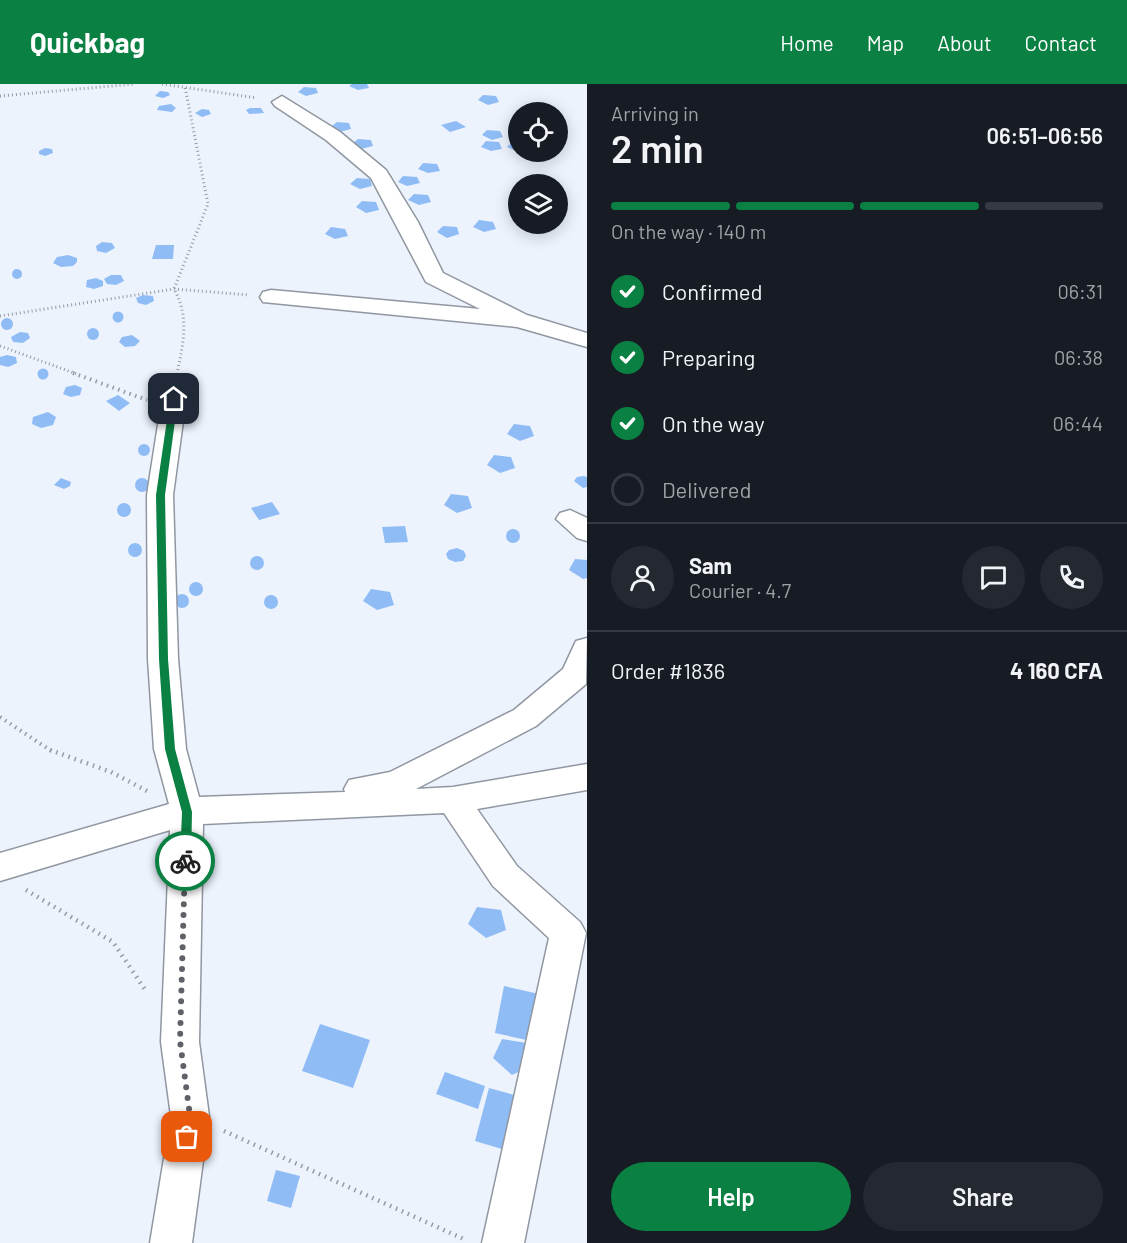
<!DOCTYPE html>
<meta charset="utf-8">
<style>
:root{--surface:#171b24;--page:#242831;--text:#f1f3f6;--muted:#9ea1a6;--line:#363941;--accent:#0b8043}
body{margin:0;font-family:Barlow,sans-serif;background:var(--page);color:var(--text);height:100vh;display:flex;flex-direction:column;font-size:22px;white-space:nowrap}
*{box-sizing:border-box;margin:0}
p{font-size:20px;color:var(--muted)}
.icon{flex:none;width:33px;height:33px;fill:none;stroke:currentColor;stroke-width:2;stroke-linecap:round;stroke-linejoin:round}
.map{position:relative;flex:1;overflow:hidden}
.sheet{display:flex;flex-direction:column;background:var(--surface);width:540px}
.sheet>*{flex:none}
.controls{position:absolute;left:508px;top:18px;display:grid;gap:12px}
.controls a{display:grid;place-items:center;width:60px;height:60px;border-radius:50%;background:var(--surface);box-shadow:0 3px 15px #0003;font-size:30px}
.pin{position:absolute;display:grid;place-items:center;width:51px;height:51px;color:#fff;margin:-26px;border-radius:12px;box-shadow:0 3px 9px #0006}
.courier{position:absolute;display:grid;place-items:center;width:60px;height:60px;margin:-30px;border:4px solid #0b8043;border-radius:50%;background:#fff;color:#222;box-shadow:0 2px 8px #0007}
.summary em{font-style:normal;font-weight:600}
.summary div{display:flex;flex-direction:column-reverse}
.summary{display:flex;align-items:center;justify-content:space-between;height:102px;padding:0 24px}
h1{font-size:39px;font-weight:600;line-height:45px}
.bar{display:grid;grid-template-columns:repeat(4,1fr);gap:9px 6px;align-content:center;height:72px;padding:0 24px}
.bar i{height:8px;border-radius:4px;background:var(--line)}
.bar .active{background:var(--accent)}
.bar p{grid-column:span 4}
.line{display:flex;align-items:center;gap:15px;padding:0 24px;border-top:2px solid var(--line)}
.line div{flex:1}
.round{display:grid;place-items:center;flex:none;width:63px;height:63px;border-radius:32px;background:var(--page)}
ol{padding:0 24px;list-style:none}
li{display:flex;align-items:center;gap:18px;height:66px}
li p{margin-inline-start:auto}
li .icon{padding:6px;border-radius:50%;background:var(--accent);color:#fff;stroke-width:4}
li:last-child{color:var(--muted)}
li i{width:33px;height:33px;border:3px solid var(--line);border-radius:50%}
.action{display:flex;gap:12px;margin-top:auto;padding:12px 24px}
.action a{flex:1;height:69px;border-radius:36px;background:var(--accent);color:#fff;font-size:24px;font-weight:600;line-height:69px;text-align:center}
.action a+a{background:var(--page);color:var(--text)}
header{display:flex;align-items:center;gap:36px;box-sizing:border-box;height:84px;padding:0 30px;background:var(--accent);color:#fff}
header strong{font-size:28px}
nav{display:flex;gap:33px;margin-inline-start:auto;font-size:21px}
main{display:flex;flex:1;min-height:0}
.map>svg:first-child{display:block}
.building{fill:#90bcf5}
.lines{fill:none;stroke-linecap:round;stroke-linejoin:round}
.minor-casing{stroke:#9097a0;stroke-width:3}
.path-far2{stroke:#969ba3;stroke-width:3;stroke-dasharray:1 3;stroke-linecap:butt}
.path-far1{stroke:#969ba3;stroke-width:4;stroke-dasharray:1.5 4.5;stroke-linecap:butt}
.path{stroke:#969ba3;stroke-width:4.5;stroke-dasharray:1.5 5;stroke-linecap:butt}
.minor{fill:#fff;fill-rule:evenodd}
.route{fill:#0b8043}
.done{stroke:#5e6268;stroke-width:6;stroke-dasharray:0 10.8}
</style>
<header>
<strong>Quickbag</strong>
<nav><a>Home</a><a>Map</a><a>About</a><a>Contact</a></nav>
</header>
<main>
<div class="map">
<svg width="587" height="1159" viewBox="0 0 587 1159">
<rect width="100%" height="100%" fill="#ecf3fd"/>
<!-- building -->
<g class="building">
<path d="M352 0H367L369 4 358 6 349 2Z"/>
<path d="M304 3 316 4 318 9 306 12 298 8Z"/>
<path d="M160 7 168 8 170 11 163 14 155 12Z"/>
<path d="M483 11 496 12 499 18 488 21 478 16Z"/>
<path d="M171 20 176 24 172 28 157 26 159 22Z"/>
<path d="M250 24H261L264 29 249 30 246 26Z"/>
<path d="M202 25 209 26 211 30 202 33 195 29Z"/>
<path d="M456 37 466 43 450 48 441 41Z"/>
<path d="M337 38 349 39 351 45 340 48 331 43Z"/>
<path d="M487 46 500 47 503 53 492 56 482 51Z"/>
<path d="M358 55 371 56 373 62 361 65 352 60Z"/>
<path d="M486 57 499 58 502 65 491 67 481 63Z"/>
<path d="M512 58 519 59V68L507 63Z"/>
<path d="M45 64 52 65 53 69 45 72 39 70V67Z"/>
<path d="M423 79 437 80 440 87 428 89 418 85Z"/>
<path d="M403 92 417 93 420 99 407 102 398 98Z"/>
<path d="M357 94 370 95 372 102 360 105 350 100Z"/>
<path d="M414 110 428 111 431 118 419 121 408 116Z"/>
<path d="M362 117 376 118 379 126 366 129 356 123Z"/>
<path d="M479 136 493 138 496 145 484 148 473 143Z"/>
<path d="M443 142 457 143 459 150 447 154 437 148Z"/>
<path d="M331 143 345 145 348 152 335 155 325 150Z"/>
<path d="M102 158 112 159 115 164 106 169 97 167 96 162Z"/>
<path d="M156 161H174L173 175H152Z"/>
<path d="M68 171 77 174V178L73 182 61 183 53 179 57 173Z"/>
<circle cx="17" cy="190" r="5"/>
<path d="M111 191H121L124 197 116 201 107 200 104 195Z"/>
<path d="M96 194 103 197V202L94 205 86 203 87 196Z"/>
<path d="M143 211 153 212 154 217 146 221 138 219 136 214Z"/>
<circle cx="118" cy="233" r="5.5"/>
<circle cx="7" cy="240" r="6"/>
<circle cx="93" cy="250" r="6"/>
<path d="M20 248 28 249 30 254 23 259 13 258 11 253Z"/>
<path d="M132 251 140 257 135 262 125 263 119 258 122 253Z"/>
<path d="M7 271 16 273 17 279 8 283 0 281V273Z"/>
<circle cx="43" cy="290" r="5.5"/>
<path d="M75 301 82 304 80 311 71 313 63 310 66 303Z"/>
<path d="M118 311 130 319 119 327 106 317Z"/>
<path d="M48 328 56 333 53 341 41 344 32 340 33 333Z"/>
<path d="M514 340 530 342 534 352 520 357 507 350Z"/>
<circle cx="144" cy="366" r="6"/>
<path d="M494 371 511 373 515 384 500 389 487 381Z"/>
<path d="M584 392 587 393V403L583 404 574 397 577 393Z"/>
<path d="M61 394 71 398 70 402 64 405 54 401Z"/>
<circle cx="142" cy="401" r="7"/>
<path d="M451 410 468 412 472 424 457 429 444 421Z"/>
<path d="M272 418 280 430 259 436 251 424Z"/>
<circle cx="124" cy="426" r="7"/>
<path d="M405 442 408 458 385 459 382 443Z"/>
<circle cx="513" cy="452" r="7"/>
<circle cx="135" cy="466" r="7"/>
<path d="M457 464 464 467 466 472 463 477 455 478 448 475 446 470 449 466Z"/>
<circle cx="257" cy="479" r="7"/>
<path d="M575 475 587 476V494L583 495 569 486Z"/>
<circle cx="196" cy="505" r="7"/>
<path d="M371 505 390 508 394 521 377 526 363 517Z"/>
<circle cx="182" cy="517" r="7"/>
<circle cx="271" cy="518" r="7"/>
<path d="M477 823 501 826 506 846 486 854 468 840Z"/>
<path d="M504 902 539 910 531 957 495 949Z"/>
<path d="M320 940 370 956 353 1004 302 987Z"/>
<path d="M502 955 527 959 533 981 512 991 493 974Z"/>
<path d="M445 988 485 1002 478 1025 436 1010Z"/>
<path d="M489 1004 518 1012 505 1066 475 1057Z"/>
<path d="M276 1086 300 1092 291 1124 267 1117Z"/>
</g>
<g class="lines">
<defs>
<g id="minor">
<path d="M282 12 340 48 386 86 418 138 443 189 527 231 587 249V263L517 243 263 218 260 213 263 208 271 206 480 225 426 198 371 94 326 56 275 22 272 18Z"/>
<path d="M174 307 183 310 186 315 173 411 178 575 186 665 199 713 345 708 344 705 349 696 390 688 514 626 563 585 576 557 587 554 586 600 536 642 416 705 453 703 587 680V706L477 725 517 782 580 838 586 849 524 1159H482L549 854 493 802 444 729 203 740 199 958 209 1032 192 1159H150L171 1032 161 958 170 746 0 797V769L169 720 154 665 148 575 147 411 162 315 165 310Z"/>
<path d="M570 426 587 434V457L577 454 556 435 560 429Z"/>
</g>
</defs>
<!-- minor casing -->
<use href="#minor" class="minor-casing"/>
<!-- path-far2 -->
<g class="path-far2">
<path d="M162 0 257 14"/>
<path d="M0 12 134 0"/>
<path d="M0 232 174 205 249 211"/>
<path d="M0 262 77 290"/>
<path d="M177 290C183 260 190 233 174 205L208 120 185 3"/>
</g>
<!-- path-far1 -->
<g class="path-far1">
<path d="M73 289 147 316"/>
<path d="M177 293 178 289"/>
<path d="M0 633 53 668"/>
</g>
<!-- path -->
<g class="path">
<path d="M50 666 111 688 149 708"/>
<path d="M26 806 113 858 146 907"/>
<path d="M224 1047 466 1156"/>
</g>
<!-- minor -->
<use href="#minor" class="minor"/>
</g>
<!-- route -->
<path class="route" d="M174 313 178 315 165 411 168 575 175 665 192 728 191 777 185 781 180 777 182 728 165 665 159 575 156 411 170 315Z"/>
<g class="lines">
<!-- done -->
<path class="done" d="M185 777 180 957 190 1032 187 1053"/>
</g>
</svg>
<div class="controls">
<a><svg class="icon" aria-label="locate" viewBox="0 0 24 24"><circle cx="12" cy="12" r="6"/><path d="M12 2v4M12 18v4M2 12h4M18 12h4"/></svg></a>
<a><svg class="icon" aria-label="layers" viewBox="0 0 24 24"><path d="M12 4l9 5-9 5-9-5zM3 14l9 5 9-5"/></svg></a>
</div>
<div class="pin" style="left:187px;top:1053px;background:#ea580c"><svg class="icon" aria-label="bag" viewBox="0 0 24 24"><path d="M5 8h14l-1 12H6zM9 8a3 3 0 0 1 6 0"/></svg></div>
<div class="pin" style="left:174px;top:315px;background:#1f2937"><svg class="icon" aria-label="home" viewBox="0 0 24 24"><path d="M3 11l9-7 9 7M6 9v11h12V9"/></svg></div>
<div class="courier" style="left:185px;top:777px"><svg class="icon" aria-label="bike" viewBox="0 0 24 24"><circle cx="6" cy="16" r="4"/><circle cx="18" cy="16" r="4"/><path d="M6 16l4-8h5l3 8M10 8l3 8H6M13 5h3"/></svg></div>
</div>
<section class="sheet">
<div class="summary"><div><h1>2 min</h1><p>Arriving in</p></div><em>06:51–06:56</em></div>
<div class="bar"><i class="active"></i><i class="active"></i><i class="active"></i><i></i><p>On the way · 140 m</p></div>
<ol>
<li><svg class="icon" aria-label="check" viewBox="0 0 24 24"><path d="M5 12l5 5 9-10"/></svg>Confirmed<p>06:31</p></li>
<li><svg class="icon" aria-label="check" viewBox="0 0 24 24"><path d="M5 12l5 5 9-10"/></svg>Preparing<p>06:38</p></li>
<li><svg class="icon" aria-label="check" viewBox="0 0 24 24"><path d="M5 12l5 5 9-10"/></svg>On the way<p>06:44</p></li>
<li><i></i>Delivered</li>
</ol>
<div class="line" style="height:108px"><a class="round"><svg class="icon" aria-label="person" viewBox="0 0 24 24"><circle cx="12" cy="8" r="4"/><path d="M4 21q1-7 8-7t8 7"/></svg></a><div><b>Sam</b><p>Courier · 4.7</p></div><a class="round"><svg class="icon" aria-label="chat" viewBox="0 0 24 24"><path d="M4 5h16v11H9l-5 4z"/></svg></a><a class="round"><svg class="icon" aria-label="phone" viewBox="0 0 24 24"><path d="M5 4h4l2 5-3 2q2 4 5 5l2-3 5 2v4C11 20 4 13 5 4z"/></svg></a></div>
<div class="line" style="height:78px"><div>Order #1836</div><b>4 160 CFA</b></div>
<div class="action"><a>Help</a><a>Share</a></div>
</section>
</main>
